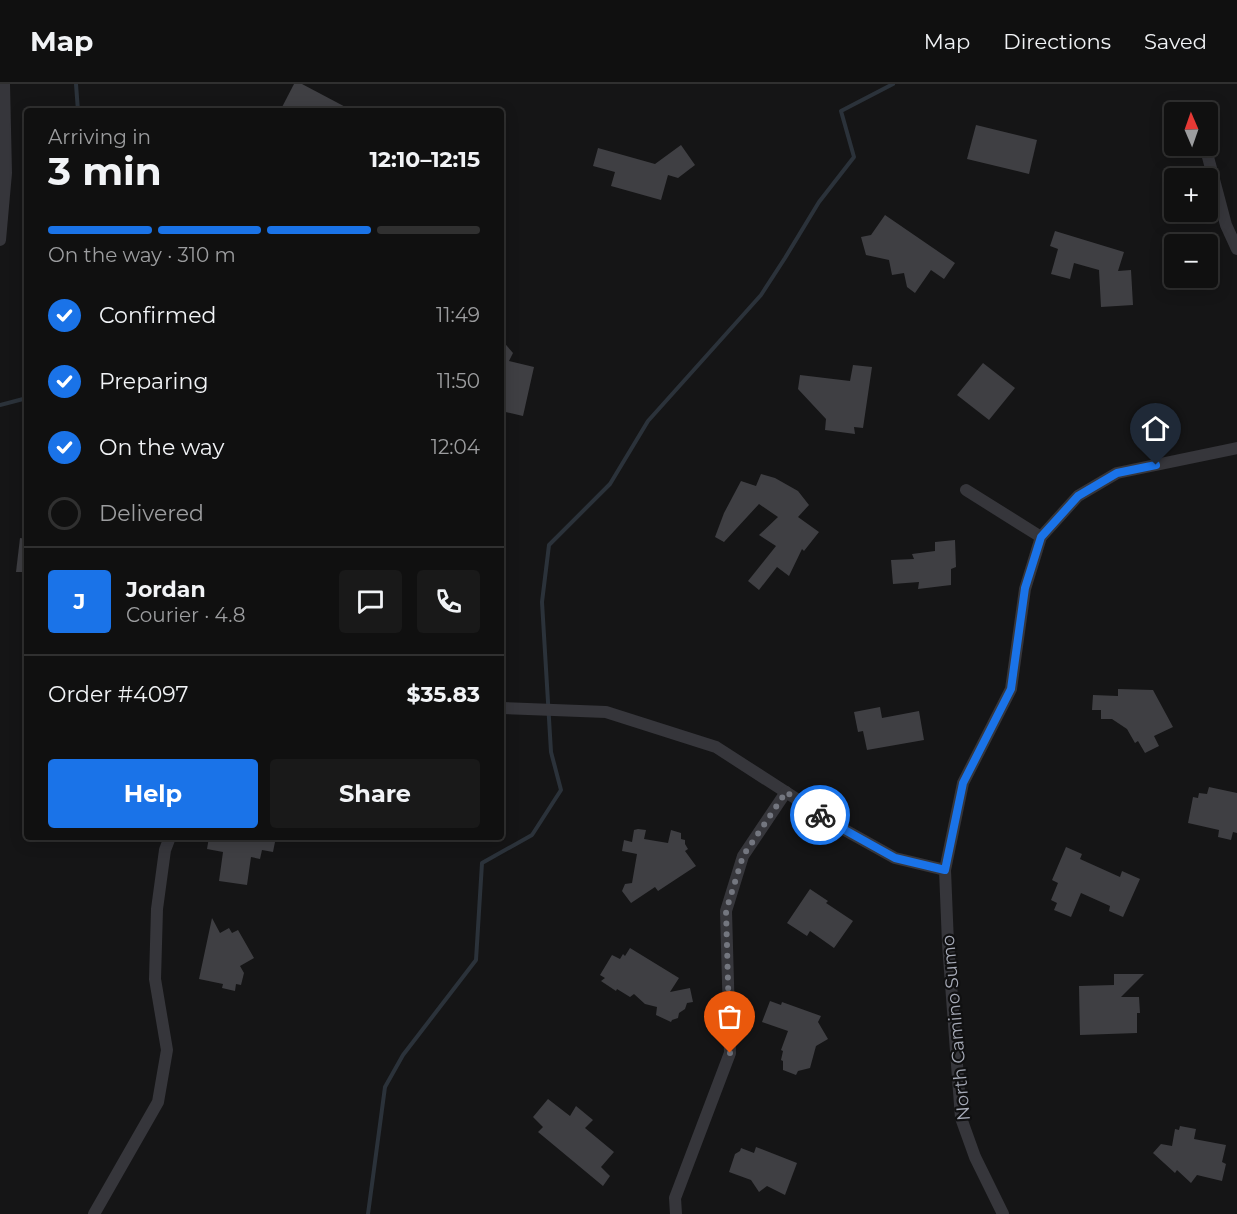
<!DOCTYPE html>
<meta charset="utf-8">
<style>
:root{--surface:#101010;--page:#191919;--text:#f1f3f6;--muted:#9c9d9f;--line:#303030;--accent:#1a73e8}
body{margin:0;font-family:Montserrat,sans-serif;background:var(--page);color:var(--text);height:100vh;display:flex;flex-direction:column;font-size:22px;white-space:nowrap}
*{box-sizing:border-box;margin:0}
p{font-size:20px;color:var(--muted)}
.icon{flex:none;width:33px;height:33px;fill:none;stroke:currentColor;stroke-width:2;stroke-linecap:round;stroke-linejoin:round}
.map{position:relative;flex:1;overflow:hidden}
.side{position:absolute;left:24px;top:24px;width:480px;height:732px;display:flex;flex-direction:column;background:var(--surface);border-radius:6px;box-shadow:0 3px 15px #0003,0 0 0 2px var(--line)}
.side>*{flex:none}
.needle{width:39px;rotate:358deg}
.fabs{position:absolute;left:1164px;top:18px;display:grid;gap:12px}
.fabs a{display:grid;place-items:center;width:54px;height:54px;border-radius:6px;background:var(--surface);box-shadow:0 3px 15px #0003,0 0 0 2px var(--line);font-size:30px}
.pin{position:absolute;display:grid;place-items:center;width:51px;height:51px;color:#fff;margin:-62px -26px;border-radius:50% 50% 50% 0;rotate:-45deg;box-shadow:0 0 6px #0007}
.pin .icon{rotate:45deg}
.courier{position:absolute;display:grid;place-items:center;width:60px;height:60px;margin:-30px;border:4px solid #1a73e8;border-radius:50%;background:#fff;color:#222;box-shadow:0 2px 8px #0007}
.head em{font-style:normal;font-weight:700}
.head div{display:flex;flex-direction:column-reverse}
.head{display:flex;align-items:center;justify-content:space-between;height:102px;padding:0 24px}
h1{font-size:39px;font-weight:700;line-height:45px}
.bar{display:grid;grid-template-columns:repeat(4,1fr);gap:9px 6px;align-content:center;height:72px;padding:0 24px}
.bar i{height:8px;border-radius:4px;background:var(--line)}
.bar .active{background:var(--accent)}
.bar p{grid-column:span 4}
.line{display:flex;align-items:center;gap:15px;padding:0 24px;border-top:2px solid var(--line)}
.line div{flex:1}
.round{display:grid;place-items:center;flex:none;width:63px;height:63px;border-radius:6px;background:var(--page)}
ol{padding:0 24px;list-style:none}
li{display:flex;align-items:center;gap:18px;height:66px}
li p{margin-inline-start:auto}
li .icon{padding:6px;border-radius:50%;background:var(--accent);color:#fff;stroke-width:4}
li:last-child{color:var(--muted)}
li i{width:33px;height:33px;border:3px solid var(--line);border-radius:50%}
.button{display:flex;gap:12px;margin-top:auto;padding:12px 24px}
.button a{flex:1;height:69px;border-radius:6px;background:var(--accent);color:#fff;font-size:24px;font-weight:700;line-height:69px;text-align:center}
.button a+a{background:var(--page);color:var(--text)}
header{display:flex;align-items:center;gap:36px;box-sizing:border-box;height:84px;padding:0 30px;background:var(--surface);border-bottom:2px solid var(--line)}
header strong{font-size:28px}
nav{display:flex;gap:33px;margin-inline-start:auto;font-size:21px}
.map>svg:first-child{display:block}
.lines{fill:none;stroke-linecap:round;stroke-linejoin:round}
.stream{stroke:#2b323a;stroke-width:4}
.building{fill:#3f3f43}
.street{stroke:#36363b;stroke-width:12}
.done{stroke:#73767f;stroke-width:6;stroke-dasharray:0 10.8}
.route{stroke:#1a73e8;stroke-width:8}
.labels{text-anchor:middle;dominant-baseline:central;stroke-width:4.5;stroke-linejoin:round;paint-order:stroke}
.street-label{font-size:18px;fill:#a6aab7;stroke:#101011}
</style>
<header>
<strong>Map</strong>
<nav><a>Map</a><a>Directions</a><a>Saved</a></nav>
</header>
<div class="map">
<svg width="1237" height="1130" viewBox="0 0 1237 1130">
<rect width="100%" height="100%" fill="#151516"/>
<g class="lines">
<!-- stream -->
<g class="stream">
<path d="M76 0 78 27"/>
<path d="M0 321 27 314"/>
<path d="M368 1130 385 1003 403 971 476 876 482 779 532 751 561 706 551 668 542 518 549 461 610 400 648 337 761 211 785 174 819 118 854 73 841 27 893 0"/>
</g>
</g>
<!-- building -->
<g class="building">
<path d="M294 0H302L353 27H280Z"/>
<path d="M976 41 1037 56 1029 90 967 75Z"/>
<path d="M681 61 695 81 678 94 668 91 661 116 611 102 615 88 593 82 598 64 655 80Z"/>
<path d="M885 131 955 179 944 195 931 186 915 209 907 203 904 189 892 191 889 176 866 171 861 153 871 151Z"/>
<path d="M1055 147 1124 168 1118 187 1131 186 1133 221 1101 223 1099 186 1074 179 1070 195 1051 190 1058 165 1050 162Z"/>
<path d="M501 255 513 269 509 277 534 283 523 332 501 327Z"/>
<path d="M983 279 1015 304 989 336 957 311Z"/>
<path d="M853 281 872 283 863 344 854 343 855 350 825 346 826 335 798 305 800 291 850 297Z"/>
<path d="M761 390 775 394 798 407 809 421 798 433 819 448 804 467 802 465 789 492 777 483 759 506 748 497 776 462 759 451 778 433 759 420 724 458 715 453 724 429 741 397 756 402Z"/>
<path d="M20 454 27 455V488H16Z"/>
<path d="M955 456 956 483 951 485V501L918 505 919 498 893 500 891 476 914 475 912 470 935 467V458Z"/>
<path d="M1118 605 1153 606 1173 643 1154 652 1159 662 1145 669 1138 657 1135 659 1127 645 1112 635H1101V626H1092L1093 611 1118 612Z"/>
<path d="M880 623 882 634 919 627 924 656 867 666 863 647 858 648 854 628Z"/>
<path d="M1209 703 1237 709V749L1233 748 1231 756 1218 753 1219 746 1188 739 1193 713 1198 714 1199 709 1207 710Z"/>
<path d="M638 745 646 746 644 755 668 759 671 746 681 749V755L685 756V760L688 765 685 767 696 782 658 807 655 803 631 819 622 807 625 800 632 799 637 770 622 767 624 756 632 758 634 746Z"/>
<path d="M209 753H276L273 768 262 766 260 775 251 773 247 801 219 797 223 768 207 765Z"/>
<path d="M1066 763 1082 770 1080 775 1120 793 1122 787 1140 795 1123 833 1109 827 1110 822 1081 809 1071 833 1054 826 1057 819 1051 816 1058 799 1052 796Z"/>
<path d="M810 805 828 817 826 819 853 837 834 864 810 847 807 852 787 839Z"/>
<path d="M212 834 220 849 229 844 232 849 238 846 254 874 240 882 244 889 241 901 236 900 235 907 222 904 223 900 199 895Z"/>
<path d="M630 864 679 894 670 908 690 904 693 918 687 919 685 925 679 929 678 934 672 936 671 938 656 931 657 923 645 920 634 910 630 913 617 905 616 907 601 897 605 894 600 891 612 871 620 875 623 870 625 872Z"/>
<path d="M1114 890H1144L1121 913H1139L1140 929H1137V949L1080 951 1079 902 1114 901Z"/>
<path d="M770 917 781 921 782 918 821 932 818 938 828 955 816 962 810 984 798 987 796 991 783 986V977L781 976 783 967 781 966 788 947 762 938Z"/>
<path d="M548 1015 570 1032 576 1022 593 1036 585 1044 614 1068 601 1083 610 1092 603 1102 538 1048 543 1043 533 1033Z"/>
<path d="M1180 1042 1196 1045 1194 1055 1226 1061 1222 1078 1226 1080 1222 1097 1197 1091 1191 1099 1177 1086 1175 1089 1153 1069 1161 1060 1172 1062 1175 1045 1179 1046Z"/>
<path d="M756 1063 797 1079 785 1111 767 1102 759 1108 751 1096 729 1088 735 1070 740 1067 741 1064 754 1069Z"/>
</g>
<g class="lines">
<!-- street -->
<g class="street">
<path d="M1207 62 1208 73 1226 141 1237 165"/>
<path d="M0 156 6 89 4 0"/>
<path d="M966 406 1041 453"/>
<path d="M501 624 606 628 716 663 843 745 895 774 945 786 963 699 1011 605 1025 505 1041 453 1078 412 1117 389 1237 364"/>
<path d="M945 786 948 860 961 1034 975 1073 1003 1130"/>
<path d="M94 1130 158 1018 167 966 155 895 157 825 165 766 170 753"/>
<path d="M676 1130 675 1114 730 969 726 827 743 772 786 708"/>
</g>
</g>
<g class="lines">
<!-- done -->
<path class="done" d="M730 969 726 827 743 772 786 708 820 731"/>
<!-- route -->
<path class="route" d="M820 731 843 745 895 774 945 786 963 699 1011 605 1025 504 1041 453 1078 412 1117 389 1156 381"/>
</g>
<g class="labels">
<!-- street labels -->
<g class="street-label">
<text transform="translate(956 944) rotate(-95)">North Camino Sumo</text>
</g>
</g>
</svg>
<div class="fabs">
<a><svg class="needle" viewBox="-14 -14 28 28"><path d="M0-13l5 13h-10z" fill="#e53935"/><path d="M0 13l5-13h-10z" fill="#9c9d9f"/></svg></a>
<a>+</a>
<a>−</a>
</div>
<div class="pin" style="left:730px;top:969px;background:#ea580c"><svg class="icon" aria-label="bag" viewBox="0 0 24 24"><path d="M5 8h14l-1 12H6zM9 8a3 3 0 0 1 6 0"/></svg></div>
<div class="pin" style="left:1156px;top:381px;background:#1f2937"><svg class="icon" aria-label="home" viewBox="0 0 24 24"><path d="M3 11l9-7 9 7M6 9v11h12V9"/></svg></div>
<div class="courier" style="left:820px;top:731px"><svg class="icon" aria-label="bike" viewBox="0 0 24 24"><circle cx="6" cy="16" r="4"/><circle cx="18" cy="16" r="4"/><path d="M6 16l4-8h5l3 8M10 8l3 8H6M13 5h3"/></svg></div>
<section class="side">
<div class="head"><div><h1>3 min</h1><p>Arriving in</p></div><em>12:10–12:15</em></div>
<div class="bar"><i class="active"></i><i class="active"></i><i class="active"></i><i></i><p>On the way · 310 m</p></div>
<ol>
<li><svg class="icon" aria-label="check" viewBox="0 0 24 24"><path d="M5 12l5 5 9-10"/></svg>Confirmed<p>11:49</p></li>
<li><svg class="icon" aria-label="check" viewBox="0 0 24 24"><path d="M5 12l5 5 9-10"/></svg>Preparing<p>11:50</p></li>
<li><svg class="icon" aria-label="check" viewBox="0 0 24 24"><path d="M5 12l5 5 9-10"/></svg>On the way<p>12:04</p></li>
<li><i></i>Delivered</li>
</ol>
<div class="line" style="height:108px"><b class="round" style="background:var(--accent);color:#fff">J</b><div><b>Jordan</b><p>Courier · 4.8</p></div><a class="round"><svg class="icon" aria-label="chat" viewBox="0 0 24 24"><path d="M4 5h16v11H9l-5 4z"/></svg></a><a class="round"><svg class="icon" aria-label="phone" viewBox="0 0 24 24"><path d="M5 4h4l2 5-3 2q2 4 5 5l2-3 5 2v4C11 20 4 13 5 4z"/></svg></a></div>
<div class="line" style="height:78px"><div>Order #4097</div><b>$35.83</b></div>
<div class="button"><a>Help</a><a>Share</a></div>
</section>
</div>
